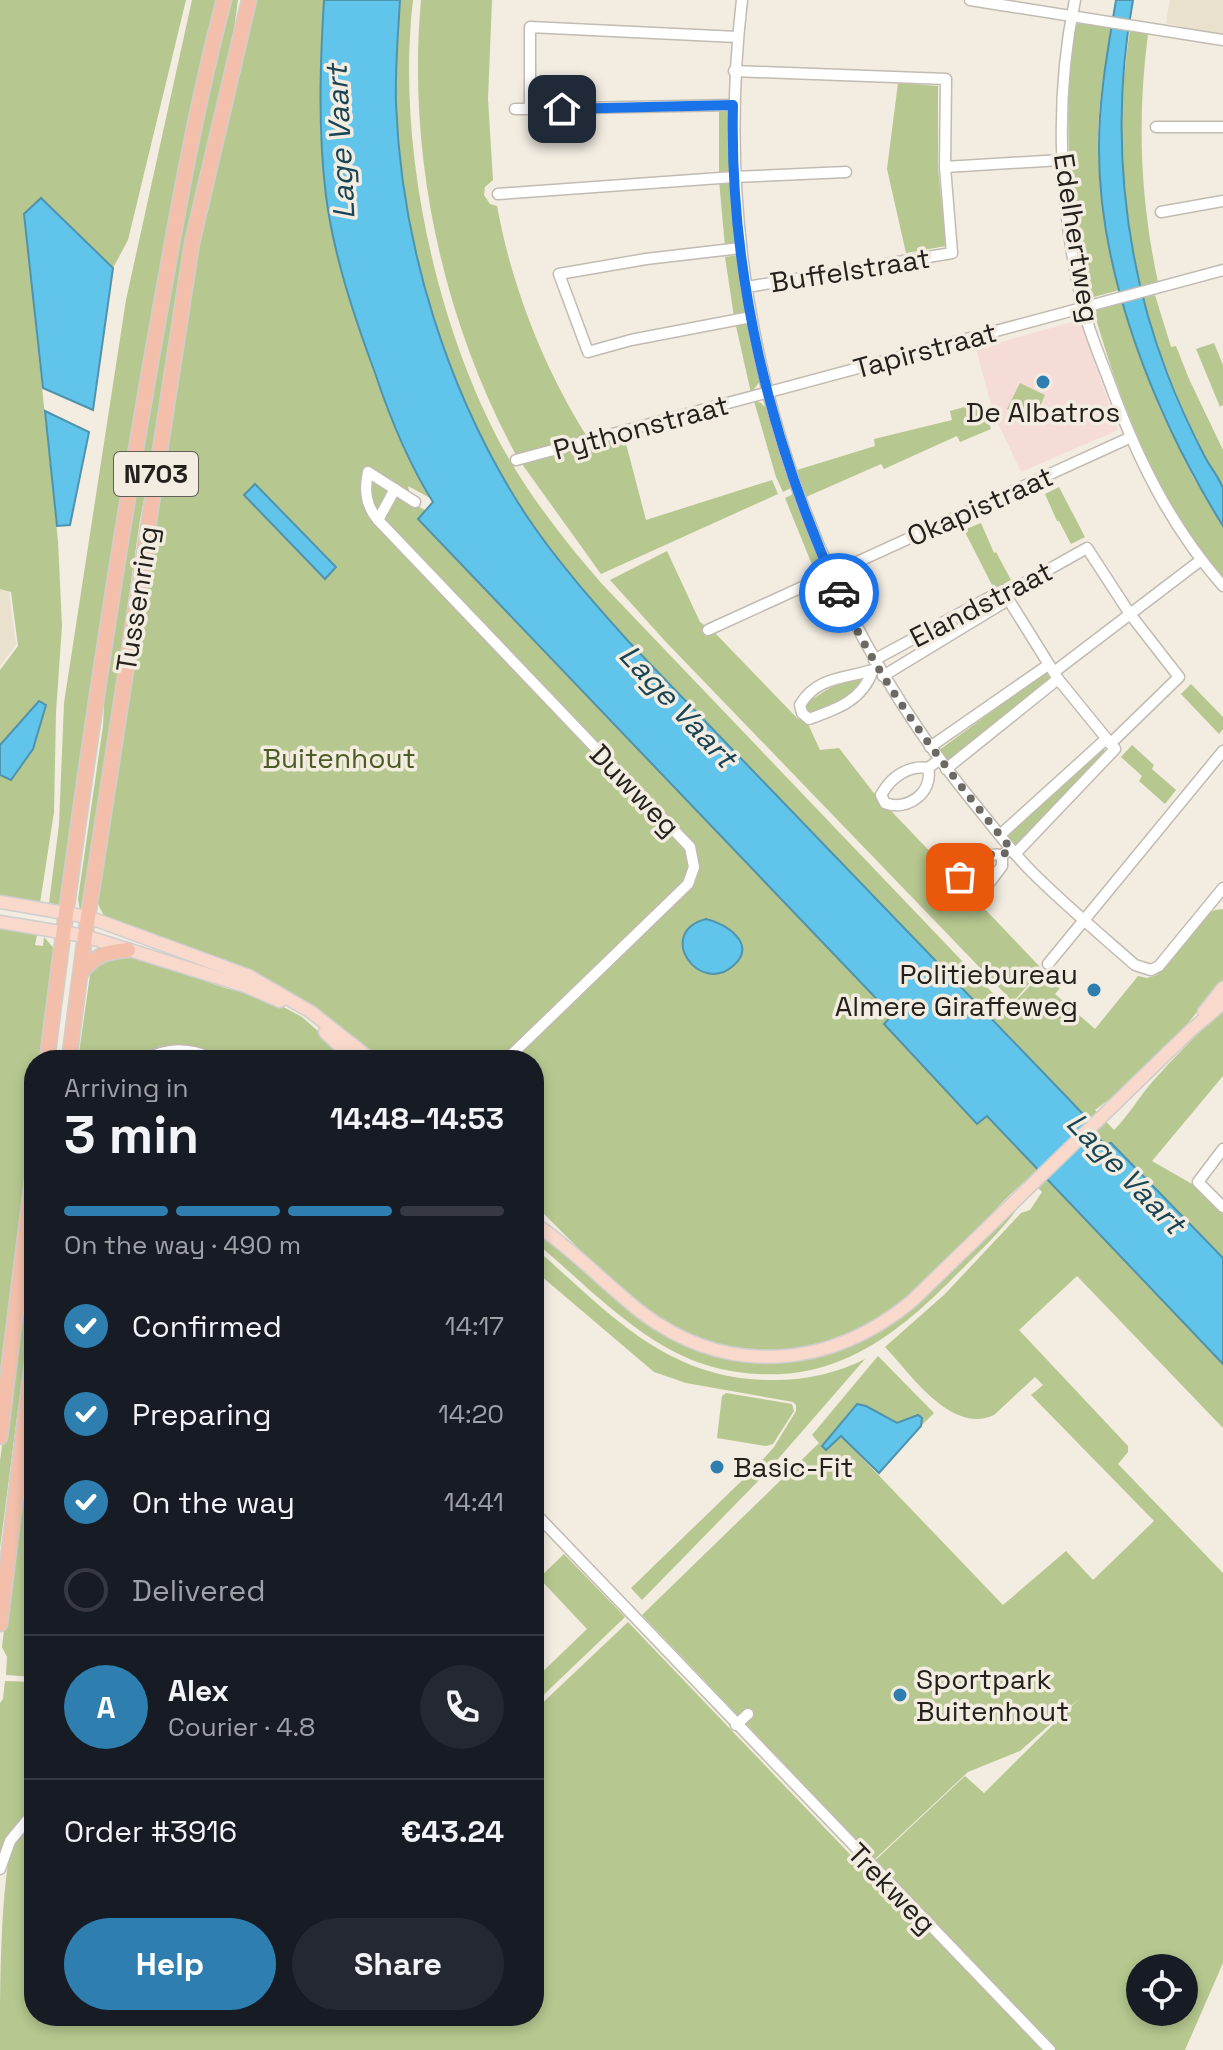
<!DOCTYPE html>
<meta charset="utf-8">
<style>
:root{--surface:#171b24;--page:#242831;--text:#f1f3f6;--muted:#9ea1a6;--line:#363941;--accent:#2e7fb0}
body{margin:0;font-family:"Space Grotesk",sans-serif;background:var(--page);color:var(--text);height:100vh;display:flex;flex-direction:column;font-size:30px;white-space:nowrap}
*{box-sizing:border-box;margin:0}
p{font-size:26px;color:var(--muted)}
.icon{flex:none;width:44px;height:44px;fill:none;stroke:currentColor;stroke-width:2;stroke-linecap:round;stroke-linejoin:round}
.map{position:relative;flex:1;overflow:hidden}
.sheet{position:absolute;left:24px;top:1050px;width:520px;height:976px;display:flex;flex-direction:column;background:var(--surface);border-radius:32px;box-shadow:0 4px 12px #0003}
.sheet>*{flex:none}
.tools{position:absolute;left:1126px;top:1954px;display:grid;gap:16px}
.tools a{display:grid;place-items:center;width:72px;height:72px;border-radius:50%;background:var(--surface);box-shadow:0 4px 12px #0003;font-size:40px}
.pin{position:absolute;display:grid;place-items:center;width:68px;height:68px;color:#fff;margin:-34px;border-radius:16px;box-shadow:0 4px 12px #0006}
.courier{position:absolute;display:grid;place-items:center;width:80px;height:80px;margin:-40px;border:6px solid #1a73e8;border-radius:50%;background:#fff;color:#222;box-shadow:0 2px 10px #0007}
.summary em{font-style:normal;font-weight:700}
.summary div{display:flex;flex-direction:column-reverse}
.summary{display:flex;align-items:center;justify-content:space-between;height:136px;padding:0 40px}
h1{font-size:52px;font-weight:700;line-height:60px}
.bar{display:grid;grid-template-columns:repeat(4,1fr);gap:12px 8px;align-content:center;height:96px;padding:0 40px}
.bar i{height:10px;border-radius:6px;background:var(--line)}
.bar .active{background:var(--accent)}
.bar p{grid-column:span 4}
.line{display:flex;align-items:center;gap:20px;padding:0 40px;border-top:2px solid var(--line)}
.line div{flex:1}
.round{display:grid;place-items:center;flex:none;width:84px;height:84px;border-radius:42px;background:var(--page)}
ol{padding:0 40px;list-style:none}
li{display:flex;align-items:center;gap:24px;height:88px}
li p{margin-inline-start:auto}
li .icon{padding:8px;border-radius:50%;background:var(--accent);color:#fff;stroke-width:4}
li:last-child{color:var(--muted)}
li i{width:44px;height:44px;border:4px solid var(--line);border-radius:50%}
.action{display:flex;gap:16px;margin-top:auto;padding:16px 40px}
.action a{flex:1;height:92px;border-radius:48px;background:var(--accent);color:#fff;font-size:32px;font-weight:700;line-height:92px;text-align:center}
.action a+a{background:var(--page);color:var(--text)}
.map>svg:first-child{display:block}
.built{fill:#eae0ce}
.education{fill:#f6dcd7}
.green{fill:#b6c78f;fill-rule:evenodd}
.water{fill:#61c4eb;stroke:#4f93ad;stroke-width:2}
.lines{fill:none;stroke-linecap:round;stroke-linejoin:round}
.minor-casing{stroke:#c1bbb1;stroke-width:13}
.major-casing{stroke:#cfcecd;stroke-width:15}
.highway-casing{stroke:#cfcecd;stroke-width:17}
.minor{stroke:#fff;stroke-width:10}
.major{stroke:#f8d9cc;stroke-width:12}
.highway{stroke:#f4bfaa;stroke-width:14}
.done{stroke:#6c6862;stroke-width:8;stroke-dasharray:0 14.4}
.route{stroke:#1a73e8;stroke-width:10}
.poi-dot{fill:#2e7fb0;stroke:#f2ece1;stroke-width:3}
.labels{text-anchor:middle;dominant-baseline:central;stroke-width:7;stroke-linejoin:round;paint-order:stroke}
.shield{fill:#f2ece1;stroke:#625e58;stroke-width:2}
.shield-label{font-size:26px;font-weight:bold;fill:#24211d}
.street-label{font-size:28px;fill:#24211d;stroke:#f2ece1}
.poi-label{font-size:28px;fill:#24211d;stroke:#f2ece1;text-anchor:start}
.park-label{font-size:28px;fill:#4d5c23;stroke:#f2ece1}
.water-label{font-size:30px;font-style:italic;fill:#184454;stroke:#f2ece1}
</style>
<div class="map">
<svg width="1223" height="2050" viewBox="0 0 1223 2050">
<rect width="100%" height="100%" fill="#f2ece1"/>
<!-- built -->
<g class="built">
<path d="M1170 0H1223V36L1166 23Z"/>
<path d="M0 525 16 645 0 666Z"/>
</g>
<!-- education -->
<path class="education" d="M1080 320 1118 430 1021 472 994 415 976 349Z"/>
<!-- green -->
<g class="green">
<path d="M0 0H186L128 240 113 268 41 198 24 214 58 541 62 626 56 712 54 812 40 903 0 897V670L18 646 11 592 0 589Z"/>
<path d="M192 0H218L61 905 49 903 59 825 64 703 126 300Z"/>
<path d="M229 0H238L233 36 140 520 84 905 80 911 78 899 103 726 105 685 181 220Z"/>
<path d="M254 0H324C320 67 317 134 327 200 336 259 354 315 373 370 389 415 405 458 430 498L408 486 412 503 425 510 418 519 892 1016 885 1023 977 1124 987 1115 1223 1364V1428L1077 1276 1019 1330 1128 1446V1452L1118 1464 1223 1573V1963L1185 2050H0C0 1995 0 1904 10 1853 15 1840 26 1829 34 1818V2016H534V1711L628 1622 865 1870 965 1776 984 1793 1081 1697 1020 1751 968 1772 875 1859 642 1615 819 1443 812 1435 878 1356 934 1413 921 1426 922 1422 897 1423 866 1406 831 1445 841 1436 1003 1605 1066 1551 1093 1580 1154 1521 1031 1395 1043 1385 1035 1377 994 1415C951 1435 911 1374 885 1347L945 1294 1021 1213 1030 1210 1042 1192 1029 1178C1007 1195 989 1217 970 1238 947 1263 921 1289 894 1308 824 1360 728 1365 655 1315 610 1284 573 1242 534 1204V1060H380L283 989 220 958 133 930 105 918 97 902 188 308 205 217ZM1140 1968H1184V2012H1140Z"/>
<path d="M400 0H413C396 143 435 326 505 452 532 499 566 543 602 584L1008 1009 1044 971 1060 988 1055 994 1095 1029 1138 976 1147 978 1157 975 1207 915 1215 910 1223 909V980L1184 1028 1117 1097 1111 1098 1095 1110 1114 1130C1129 1115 1139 1097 1153 1081 1175 1056 1200 1032 1223 1008V1076L1152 1161 1192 1184 1223 1214V1258L1112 1143 1105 1145 1081 1119 1084 1115 629 642C593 602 556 560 526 515 448 397 401 244 396 103 395 69 398 34 400 0Z"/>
<path d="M421 0H492L488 99 493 180 485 187 484 195 490 204 497 206C512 287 543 366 586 435L516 455C442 318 407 155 421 0Z"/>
<path d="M1075 23 1112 28C1104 68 1097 110 1098 150 1101 197 1110 244 1120 290L1090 298C1067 210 1063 113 1075 23Z"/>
<path d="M1130 30 1148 34C1137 118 1140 199 1158 282L1140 287C1117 206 1117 113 1130 30Z"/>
<path d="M898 83 938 86V168L946 246 906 253 887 169Z"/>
<path d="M719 109H729L730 175H719Z"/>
<path d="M719 180H731L737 246 725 247Z"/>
<path d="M738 255 747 315 734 317 725 257Z"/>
<path d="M1155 295 1171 347 1176 346 1189 379 1223 450V489C1188 428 1162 365 1143 298Z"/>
<path d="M1122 300 1159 407 1193 477 1223 526V579C1158 501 1120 404 1093 308Z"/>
<path d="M749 323 761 380 751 393 736 326Z"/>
<path d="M1214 343 1223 365V405L1220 407 1196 349Z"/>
<path d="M1020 383 1045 395 1034 420 1007 409Z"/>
<path d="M754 401 761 403 767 409 791 488 783 492 776 477Z"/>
<path d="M982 402 991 429 960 442 957 436 884 469 881 464 806 497 797 470 875 446 874 439 952 420 950 411Z"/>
<path d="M624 436 646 520 772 480 778 494 601 574 522 464Z"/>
<path d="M1059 487 1085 537 1071 544 1059 521H1057L1045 494Z"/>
<path d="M793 494 821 564 813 567 785 498Z"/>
<path d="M981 523 994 553 996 552 1011 580 994 589 964 530Z"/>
<path d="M667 551 700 622 715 633 797 718 808 724 820 750 839 748 873 792 1042 969 1013 1002 666 642 610 580Z"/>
<path d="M1046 672 1050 678 947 763 938 751Z"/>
<path d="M859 677 862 683 857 691 812 714 807 710V703C824 691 839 681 859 677Z"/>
<path d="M1191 684 1223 717V729L1219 734 1181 694Z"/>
<path d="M1132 745 1154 765 1152 769 1176 790 1165 804 1139 781 1142 776 1121 757Z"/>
<path d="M1104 749 1105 751 1017 846 1007 836Z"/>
<path d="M0 928 37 935 35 945 43 946 44 937 56 951 40 1060H34V1111L0 1379Z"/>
<path d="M127 954 225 988 265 997 302 1017 351 1060H228L198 1047 178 1044 160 1046 136 1060H78L91 968 98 960Z"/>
<path d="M34 1199V1285L0 1548V1461Z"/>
<path d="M1022 1202C1004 1229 980 1251 957 1274 902 1330 843 1379 759 1374 733 1373 706 1367 683 1356 626 1329 582 1281 534 1241V1230L657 1330 696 1349 717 1356 764 1361 813 1357 845 1348 890 1325Z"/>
<path d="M534 1247C609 1313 668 1382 776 1380 807 1380 837 1373 865 1359L765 1474 642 1600 631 1588 757 1466 774 1447 796 1411V1405L793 1402 686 1383 654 1372 534 1270Z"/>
<path d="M34 1363V1677L6 1675 7 1657 2 1647Z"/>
<path d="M726 1393 792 1404 794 1411 773 1444 766 1446 717 1438 722 1396Z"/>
<path d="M564 1554 625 1617 534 1704V1680L587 1629 539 1578Z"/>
<path d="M5 1681 34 1682V1807L11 1836 0 1857V1703L3 1699Z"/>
</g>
<!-- water -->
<g class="water">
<path d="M324 0H400C398 34 395 69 396 103 401 245 448 396 526 515 556 560 593 602 629 642L1084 1115 1082 1119 1105 1145 1111 1143 1223 1258V1364L987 1116 977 1124 884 1024 892 1015 418 519 433 502C407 461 390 418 375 373 354 316 334 257 326 196 318 131 320 66 324 0Z"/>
<path d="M1116 0H1133C1110 124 1122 256 1167 373 1178 402 1191 430 1205 457 1210 467 1220 478 1223 489 1223 500 1223 515 1223 526 1156 418 1098 275 1099 146 1099 96 1108 49 1116 0Z"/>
<path d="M41 198 113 268 93 410 43 388 24 214Z"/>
<path d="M45 411 89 432 70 525 57 526Z"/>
<path d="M255 484 336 567 325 579 244 495Z"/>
<path d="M39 701 46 705 33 749 11 780 0 775V745Z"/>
<path d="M706 919C725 923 758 944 734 965 700 997 654 933 706 919Z"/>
<path d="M857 1404 866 1406 897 1423 918 1415 922 1418 921 1426 879 1473 841 1436 826 1450 822 1446Z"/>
</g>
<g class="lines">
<defs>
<g id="minor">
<path d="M742 0C708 288 792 583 977 807 995 829 1012 852 1032 872 1065 905 1101 935 1135 965L1151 970 1159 966 1223 888"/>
<path d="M970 0 1223 40"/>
<path d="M1075 0C1054 100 1059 207 1083 307 1089 332 1100 357 1109 381 1136 456 1170 526 1223 586"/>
<path d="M734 71 946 79 945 167 952 253 747 287"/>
<path d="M733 105 530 109V27L737 37"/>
<path d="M515 109H530"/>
<path d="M1156 127H1223"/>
<path d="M945 167 1061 160"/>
<path d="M498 194 734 177 846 172"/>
<path d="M1161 212 1223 201"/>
<path d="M741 248 646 259 559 274 588 352 631 340 751 317"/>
<path d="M516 460 1223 270"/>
<path d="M415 502 368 472C364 491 366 506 378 520L690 847 694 867 688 884 506 1060"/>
<path d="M378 520 395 489"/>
<path d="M1005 594 1058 679 1115 749 1015 854"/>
<path d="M708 630 1129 438"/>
<path d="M874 660 1003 590 1005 594 1087 548 1130 614 1179 677 1110 744"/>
<path d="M873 670C862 701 837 709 809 719L802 713 800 705C818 674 851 679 878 668"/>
<path d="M1054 672 1201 560"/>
<path d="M883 676 1008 600"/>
<path d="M930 747 1048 665"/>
<path d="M928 768C934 792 907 812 885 803L881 795C891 777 908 765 928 768L939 760"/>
<path d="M946 769 1058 679"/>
<path d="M1000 835 1106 739"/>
<path d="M1002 855V866L983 891 974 893 960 877C971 863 984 852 1002 855L1011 849"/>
<path d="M1048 964 1223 751"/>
<path d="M144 1060C167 1047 191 1047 215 1060"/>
<path d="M1223 1149 1198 1182 1223 1207"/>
<path d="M534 1512 1050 2050"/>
<path d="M736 1725 748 1714"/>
<path d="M0 1869 10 1841 34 1812"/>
</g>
<g id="major">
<path d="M0 902 88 917 249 976 311 1012 372 1060"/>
<path d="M0 922 85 936 245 986 280 1001"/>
<path d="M1204 1012 1223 988"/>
<path d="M325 1032 354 1060"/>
<path d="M534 1223C573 1249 605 1284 642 1313 729 1378 831 1368 912 1301L1190 1031 1223 1003"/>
</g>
<g id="highway">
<path d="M81 973C95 955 105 952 128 950"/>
<path d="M47 1060C76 828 110 597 150 367 172 244 192 121 224 0"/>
<path d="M69 1060 85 936 192 243 249 0"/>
<path d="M0 1437 34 1165"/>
<path d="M0 1624 34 1346"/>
</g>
</defs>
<!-- minor casing -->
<use href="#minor" class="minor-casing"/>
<!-- major casing -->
<use href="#major" class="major-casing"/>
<!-- highway casing -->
<use href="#highway" class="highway-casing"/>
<!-- minor -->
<use href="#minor" class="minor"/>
<!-- major -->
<use href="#major" class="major"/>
<!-- highway -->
<use href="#highway" class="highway"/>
</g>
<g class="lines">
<!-- done -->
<path class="done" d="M839 593C882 689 946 768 1011 849L1002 855C984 851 971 863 960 877"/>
<!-- route -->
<path class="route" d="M562 109 733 105C729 272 770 442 839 593"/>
</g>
<!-- markers -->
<g class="poi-dot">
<circle cx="1043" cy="382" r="8"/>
<circle cx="1094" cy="990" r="8"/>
<circle cx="717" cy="1467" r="8"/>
<circle cx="900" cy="1695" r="8"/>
</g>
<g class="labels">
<!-- shield labels -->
<rect class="shield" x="114" y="452" width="84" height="44" rx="6"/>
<g class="shield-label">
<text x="156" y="474">N703</text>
</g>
<!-- street labels -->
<g class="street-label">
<text transform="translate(1077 238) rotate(81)">Edelhertweg</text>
<text transform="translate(850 270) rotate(-9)">Buffelstraat</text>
<text transform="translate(925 350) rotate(-15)">Tapirstraat</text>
<text transform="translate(641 427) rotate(-15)">Pythonstraat</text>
<text transform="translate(980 506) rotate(-24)">Okapistraat</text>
<text transform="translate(137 599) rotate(-81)">Tussenring</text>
<text transform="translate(981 604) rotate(-27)">Elandstraat</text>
<text transform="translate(635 790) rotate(46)">Duwweg</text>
<text transform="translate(892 1888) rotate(46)">Trekweg</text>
</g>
<!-- poi labels -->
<g class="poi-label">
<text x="1043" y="412" text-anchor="middle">De Albatros</text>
<text x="1078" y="974" text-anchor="end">Politiebureau<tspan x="1078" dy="32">Almere Giraffeweg</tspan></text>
<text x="733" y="1467">Basic-Fit</text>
<text x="916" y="1679">Sportpark<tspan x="916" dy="32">Buitenhout</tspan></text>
</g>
<!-- park labels -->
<g class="park-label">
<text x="339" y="758">Buitenhout</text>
</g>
<!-- water labels -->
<g class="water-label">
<text transform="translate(340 142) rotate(-93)">Lage Vaart</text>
<text transform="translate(678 706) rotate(47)">Lage Vaart</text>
<text transform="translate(1126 1173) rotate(46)">Lage Vaart</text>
</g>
</g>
</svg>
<div class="tools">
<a><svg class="icon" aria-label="locate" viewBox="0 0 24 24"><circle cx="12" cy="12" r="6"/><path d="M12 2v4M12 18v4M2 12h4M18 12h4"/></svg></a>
</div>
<div class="pin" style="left:960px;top:877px;background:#ea580c"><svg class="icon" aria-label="bag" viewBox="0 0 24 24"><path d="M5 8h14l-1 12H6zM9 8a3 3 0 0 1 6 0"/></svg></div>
<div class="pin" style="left:562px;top:109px;background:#1f2937"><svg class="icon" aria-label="home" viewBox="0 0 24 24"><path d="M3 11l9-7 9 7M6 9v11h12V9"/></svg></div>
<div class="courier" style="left:839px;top:593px"><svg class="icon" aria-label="car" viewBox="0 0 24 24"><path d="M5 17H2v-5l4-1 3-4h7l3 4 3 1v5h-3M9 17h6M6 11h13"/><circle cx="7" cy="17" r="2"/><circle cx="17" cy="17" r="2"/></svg></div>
<section class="sheet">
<div class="summary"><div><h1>3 min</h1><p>Arriving in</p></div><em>14:48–14:53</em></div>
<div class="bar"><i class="active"></i><i class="active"></i><i class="active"></i><i></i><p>On the way · 490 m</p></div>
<ol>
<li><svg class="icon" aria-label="check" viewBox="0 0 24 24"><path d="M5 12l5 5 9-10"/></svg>Confirmed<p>14:17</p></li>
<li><svg class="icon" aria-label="check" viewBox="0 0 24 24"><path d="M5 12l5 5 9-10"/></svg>Preparing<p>14:20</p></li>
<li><svg class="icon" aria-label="check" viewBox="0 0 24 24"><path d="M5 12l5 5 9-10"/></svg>On the way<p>14:41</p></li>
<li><i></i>Delivered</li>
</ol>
<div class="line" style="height:144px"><b class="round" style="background:var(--accent);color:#fff">A</b><div><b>Alex</b><p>Courier · 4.8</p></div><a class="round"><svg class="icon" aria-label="phone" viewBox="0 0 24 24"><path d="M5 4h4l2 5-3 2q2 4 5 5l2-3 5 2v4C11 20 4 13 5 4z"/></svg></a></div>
<div class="line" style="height:104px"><div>Order #3916</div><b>€43.24</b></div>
<div class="action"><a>Help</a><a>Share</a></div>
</section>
</div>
